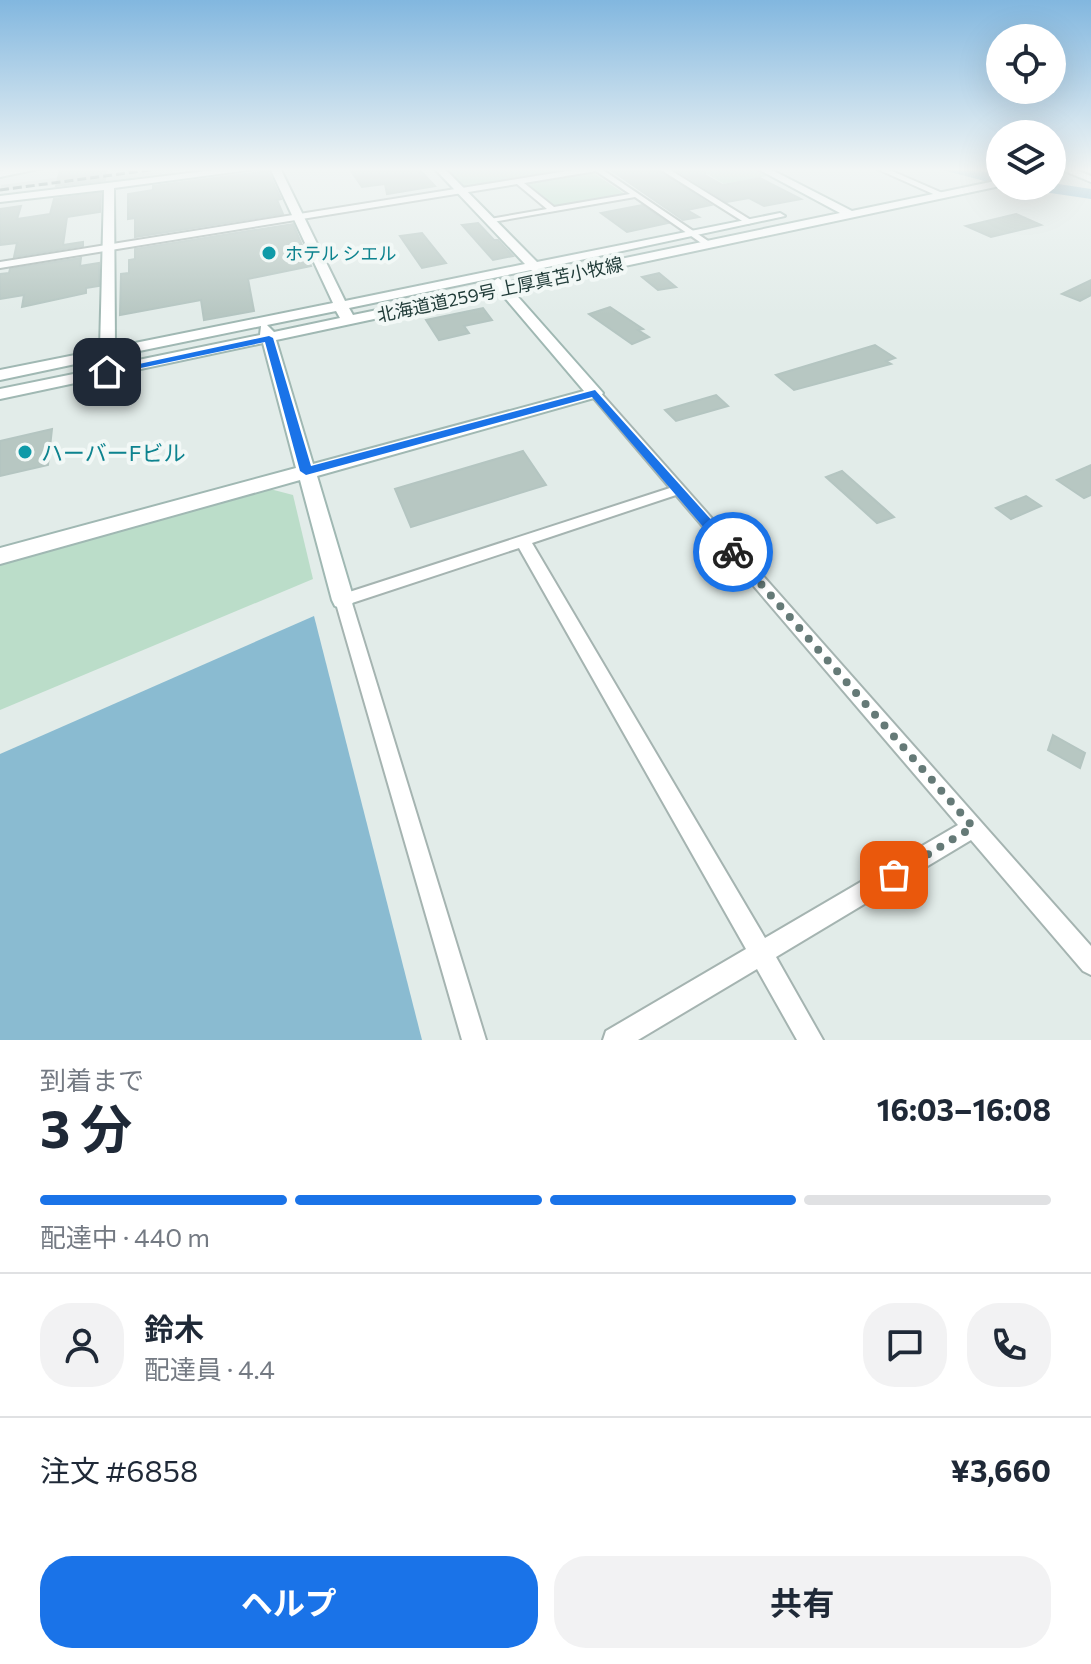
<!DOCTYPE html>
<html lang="ja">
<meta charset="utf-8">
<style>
:root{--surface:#fff;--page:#f2f2f3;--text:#1f2937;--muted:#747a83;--line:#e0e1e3;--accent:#1a73e8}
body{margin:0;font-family:Commissioner,"Noto Sans JP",sans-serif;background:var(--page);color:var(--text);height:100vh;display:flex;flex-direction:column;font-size:30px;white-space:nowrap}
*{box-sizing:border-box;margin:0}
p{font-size:26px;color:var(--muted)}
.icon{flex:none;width:44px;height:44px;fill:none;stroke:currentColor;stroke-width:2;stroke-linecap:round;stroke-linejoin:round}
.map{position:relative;height:1040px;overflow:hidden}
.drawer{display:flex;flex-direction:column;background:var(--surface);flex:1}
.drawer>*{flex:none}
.tools{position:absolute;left:986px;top:24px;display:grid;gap:16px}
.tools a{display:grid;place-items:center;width:80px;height:80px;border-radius:50%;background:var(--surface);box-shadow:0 8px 32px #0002;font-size:40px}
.pin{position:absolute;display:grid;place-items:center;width:68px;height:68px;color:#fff;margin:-34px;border-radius:16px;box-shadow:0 4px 12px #0006}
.courier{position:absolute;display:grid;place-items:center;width:80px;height:80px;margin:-40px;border:6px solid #1a73e8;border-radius:50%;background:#fff;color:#222;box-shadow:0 2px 10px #0007}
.overview em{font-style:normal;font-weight:700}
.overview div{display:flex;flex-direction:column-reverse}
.overview{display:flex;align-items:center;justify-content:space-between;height:136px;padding:0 40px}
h1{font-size:52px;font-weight:700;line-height:60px}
.bar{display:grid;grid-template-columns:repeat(4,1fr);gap:12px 8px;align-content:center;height:96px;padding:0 40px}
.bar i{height:10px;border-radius:6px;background:var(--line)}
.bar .active{background:var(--accent)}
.bar p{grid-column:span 4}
.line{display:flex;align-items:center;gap:20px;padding:0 40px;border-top:2px solid var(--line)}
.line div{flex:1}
.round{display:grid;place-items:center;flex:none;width:84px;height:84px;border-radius:32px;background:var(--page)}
.cta{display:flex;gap:16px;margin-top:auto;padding:16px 40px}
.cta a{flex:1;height:92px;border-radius:32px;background:var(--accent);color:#fff;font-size:32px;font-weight:700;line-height:92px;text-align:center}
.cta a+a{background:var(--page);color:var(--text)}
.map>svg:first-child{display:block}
.built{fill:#d0dcd8}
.green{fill:#bbddc9}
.water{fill:#8abbd1}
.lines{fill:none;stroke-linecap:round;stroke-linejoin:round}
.river{fill:#8abbd1;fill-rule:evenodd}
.building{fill:#b7c7c2;stroke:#b4c5c1;stroke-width:2}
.street-casing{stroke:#a5b4b1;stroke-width:4}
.secondary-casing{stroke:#a0b8b3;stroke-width:4}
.street{fill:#fff;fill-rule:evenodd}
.secondary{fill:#fff;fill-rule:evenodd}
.rail{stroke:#5c7875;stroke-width:3;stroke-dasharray:9 4;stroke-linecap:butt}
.route{fill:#1a73e8}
.done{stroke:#657a77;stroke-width:8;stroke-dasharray:0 14.4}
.culture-dot{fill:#0f9aa8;stroke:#f2f8f6;stroke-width:3}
.labels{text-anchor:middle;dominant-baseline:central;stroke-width:8;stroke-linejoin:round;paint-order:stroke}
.far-culture-label{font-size:18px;fill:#0d838f;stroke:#f2f8f6;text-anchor:start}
.far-street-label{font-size:18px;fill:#223d3a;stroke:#f2f8f6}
.culture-label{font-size:22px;fill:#0d838f;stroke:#f2f8f6;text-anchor:start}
</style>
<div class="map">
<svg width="1091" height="1040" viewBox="0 0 1091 1040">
<rect width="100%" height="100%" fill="#e2ece9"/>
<!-- built -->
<path class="built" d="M130 168H199L62 188V184L0 191 1 185Z"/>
<!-- green -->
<g class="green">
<path d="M442 168H584L463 187Z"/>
<path d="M697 168H752L767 176 724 184Z"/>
<path d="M592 172 625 194 554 207 524 182Z"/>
<path d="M270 489 293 495 313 579 0 710V565Z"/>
</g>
<!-- water -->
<path class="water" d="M314 616 422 1040H0V754Z"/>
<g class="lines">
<!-- river -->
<g class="river">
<path d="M935 168H967L1000 175V185Z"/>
<path d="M1052 183 1091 189V199L1037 191 1029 186H1052Z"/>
</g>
</g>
<!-- building -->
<g class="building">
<path d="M76 168H106L105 180 56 186 60 170Z"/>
<path d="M349 168H418L435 186 387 194 385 184 362 187Z"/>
<path d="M608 168H655L711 205 687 210 699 217 683 220Z"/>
<path d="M673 168H705V175L723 185 760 178 801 199 764 206 749 198 727 202Z"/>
<path d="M268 171 281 199 277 200 283 214 135 237V218L128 219V194L153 190V186Z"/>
<path d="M101 193 100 212 67 217 63 245 83 242V246L14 257 17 243 0 245V209L21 206 17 219 50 214 54 199Z"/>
<path d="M642 205 668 223 627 232 601 213Z"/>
<path d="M1016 214 1041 225 991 237 966 226Z"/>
<path d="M478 223 494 240H498L513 256 493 260 462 225Z"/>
<path d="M293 224 311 266 248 279 254 311 204 320 201 300 120 315 121 274 129 273V260L135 259V249Z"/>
<path d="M422 233 446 263 422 268 400 236Z"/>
<path d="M81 258 80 266 99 263V286L86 288V293L22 307 24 295 0 299V274L9 273 10 269Z"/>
<path d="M659 273 676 287 658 290 642 277Z"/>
<path d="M1091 280V295L1080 301 1062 294Z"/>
<path d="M610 307 643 329 638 330 649 337 632 344 589 314Z"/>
<path d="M483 308 492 320 464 326 469 333 439 340 426 320Z"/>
<path d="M875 345 895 358 886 361 891 364 794 390 776 375Z"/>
<path d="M716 395 728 406 676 421 665 410Z"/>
<path d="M52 429 48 465 0 476V441Z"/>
<path d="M523 451 546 485 411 527 395 489Z"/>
<path d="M1091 465V495L1084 498 1057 480Z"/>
<path d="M842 471 894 517 877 523 826 477Z"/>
<path d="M1026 496 1041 506 1011 519 996 508Z"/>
<path d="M1053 735 1085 753 1080 768 1048 750Z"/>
</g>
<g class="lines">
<defs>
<g id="street">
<path d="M586 168H605L603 170 714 245 707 247 635 197 487 223 486 221 490 219 547 209 517 184 0 268V262ZM596 171 630 194 554 207 524 183Z"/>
<path d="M658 168H667L754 222 747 224Z"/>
<path d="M875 168H885L947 195 940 197Z"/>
<path d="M595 390 599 391 1091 946V975L1083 971 971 840 776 957 823 1040H797L757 969 638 1040H603L606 1031 746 949 519 548 352 603 486 1040H462L335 600 337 596 670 488 591 395V391ZM676 495 958 825 765 938 532 543Z"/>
</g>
<g id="secondary">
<path d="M17 168H43L0 177V171Z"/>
<path d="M231 168H263L114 188 115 347 333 303 270 168H280L345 301 525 264 434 168H444L537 262 780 213 785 216 543 268 545 271 539 275 531 270 349 308 353 315 494 286 492 282 498 278 506 283 840 213 756 168H768L852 211 1000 180V186L512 290 603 393 601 396 317 476 354 600 351 606 343 609 335 606 332 600 300 480 0 564V548L296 468 263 343 0 399V389L103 368 99 359 0 380V370L100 350 104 190 0 202V196ZM500 292 584 391 313 464 276 340ZM336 311 340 318 274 332 267 325ZM261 326 260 335 114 365 115 356Z"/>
<path d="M1057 168H1071L1091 176V182Z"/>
</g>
</defs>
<!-- street casing -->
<use href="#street" class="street-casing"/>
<!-- secondary casing -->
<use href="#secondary" class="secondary-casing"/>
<!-- street -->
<use href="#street" class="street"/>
<!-- secondary -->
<use href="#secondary" class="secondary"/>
<!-- rail -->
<path class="rail" d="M0 190 165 168"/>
</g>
<!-- sky -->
<linearGradient id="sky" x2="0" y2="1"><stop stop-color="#82b7df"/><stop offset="0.54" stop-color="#f2f6f5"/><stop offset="1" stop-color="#f2f6f5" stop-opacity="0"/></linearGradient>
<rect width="1091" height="314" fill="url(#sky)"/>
<!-- route -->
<path class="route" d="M269 336 273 338 311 466 595 390 740 552 738 556H728L592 397 306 475 300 471 265 342 107 375 102 372Z"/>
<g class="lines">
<!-- done -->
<path class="done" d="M733 552 973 827 894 875"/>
</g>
<!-- markers -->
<g class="culture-dot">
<circle cx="269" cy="253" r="8"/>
<circle cx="25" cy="452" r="8"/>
</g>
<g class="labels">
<!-- far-culture labels -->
<g class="far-culture-label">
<text x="285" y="253">ホテル シエル</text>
</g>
<!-- far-street labels -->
<g class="far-street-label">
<text transform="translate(500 289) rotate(-12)">北海道道259号 上厚真苫小牧線</text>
</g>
<!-- culture labels -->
<g class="culture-label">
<text x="41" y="452">ハーバーFビル</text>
</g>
</g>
</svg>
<div class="tools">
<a><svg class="icon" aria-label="locate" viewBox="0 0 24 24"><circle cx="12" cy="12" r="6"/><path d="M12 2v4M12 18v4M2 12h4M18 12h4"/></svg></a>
<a><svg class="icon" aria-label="layers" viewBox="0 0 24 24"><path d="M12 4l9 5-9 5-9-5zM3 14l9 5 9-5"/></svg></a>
</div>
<div class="pin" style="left:894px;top:875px;background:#ea580c"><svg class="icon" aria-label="bag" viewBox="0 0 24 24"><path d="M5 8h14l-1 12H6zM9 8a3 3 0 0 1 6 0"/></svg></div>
<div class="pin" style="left:107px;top:372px;background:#1f2937"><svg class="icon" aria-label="home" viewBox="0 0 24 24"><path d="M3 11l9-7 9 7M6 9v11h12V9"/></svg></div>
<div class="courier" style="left:733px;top:552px"><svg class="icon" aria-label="bike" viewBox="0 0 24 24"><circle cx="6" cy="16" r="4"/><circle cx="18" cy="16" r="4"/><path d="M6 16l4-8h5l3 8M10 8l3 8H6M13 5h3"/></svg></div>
</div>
<section class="drawer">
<div class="overview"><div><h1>3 分</h1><p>到着まで</p></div><em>16:03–16:08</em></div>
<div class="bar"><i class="active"></i><i class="active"></i><i class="active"></i><i></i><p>配達中 · 440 m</p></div>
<div class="line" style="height:144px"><a class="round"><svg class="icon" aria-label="person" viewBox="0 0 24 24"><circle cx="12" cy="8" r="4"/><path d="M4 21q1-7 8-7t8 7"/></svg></a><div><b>鈴木</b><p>配達員 · 4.4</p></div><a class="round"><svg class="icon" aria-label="chat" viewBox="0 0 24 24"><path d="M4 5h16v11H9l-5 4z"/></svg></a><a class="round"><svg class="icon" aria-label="phone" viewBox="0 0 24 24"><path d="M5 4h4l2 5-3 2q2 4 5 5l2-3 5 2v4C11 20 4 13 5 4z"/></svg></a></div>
<div class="line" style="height:104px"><div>注文 #6858</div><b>¥3,660</b></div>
<div class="cta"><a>ヘルプ</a><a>共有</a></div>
</section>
